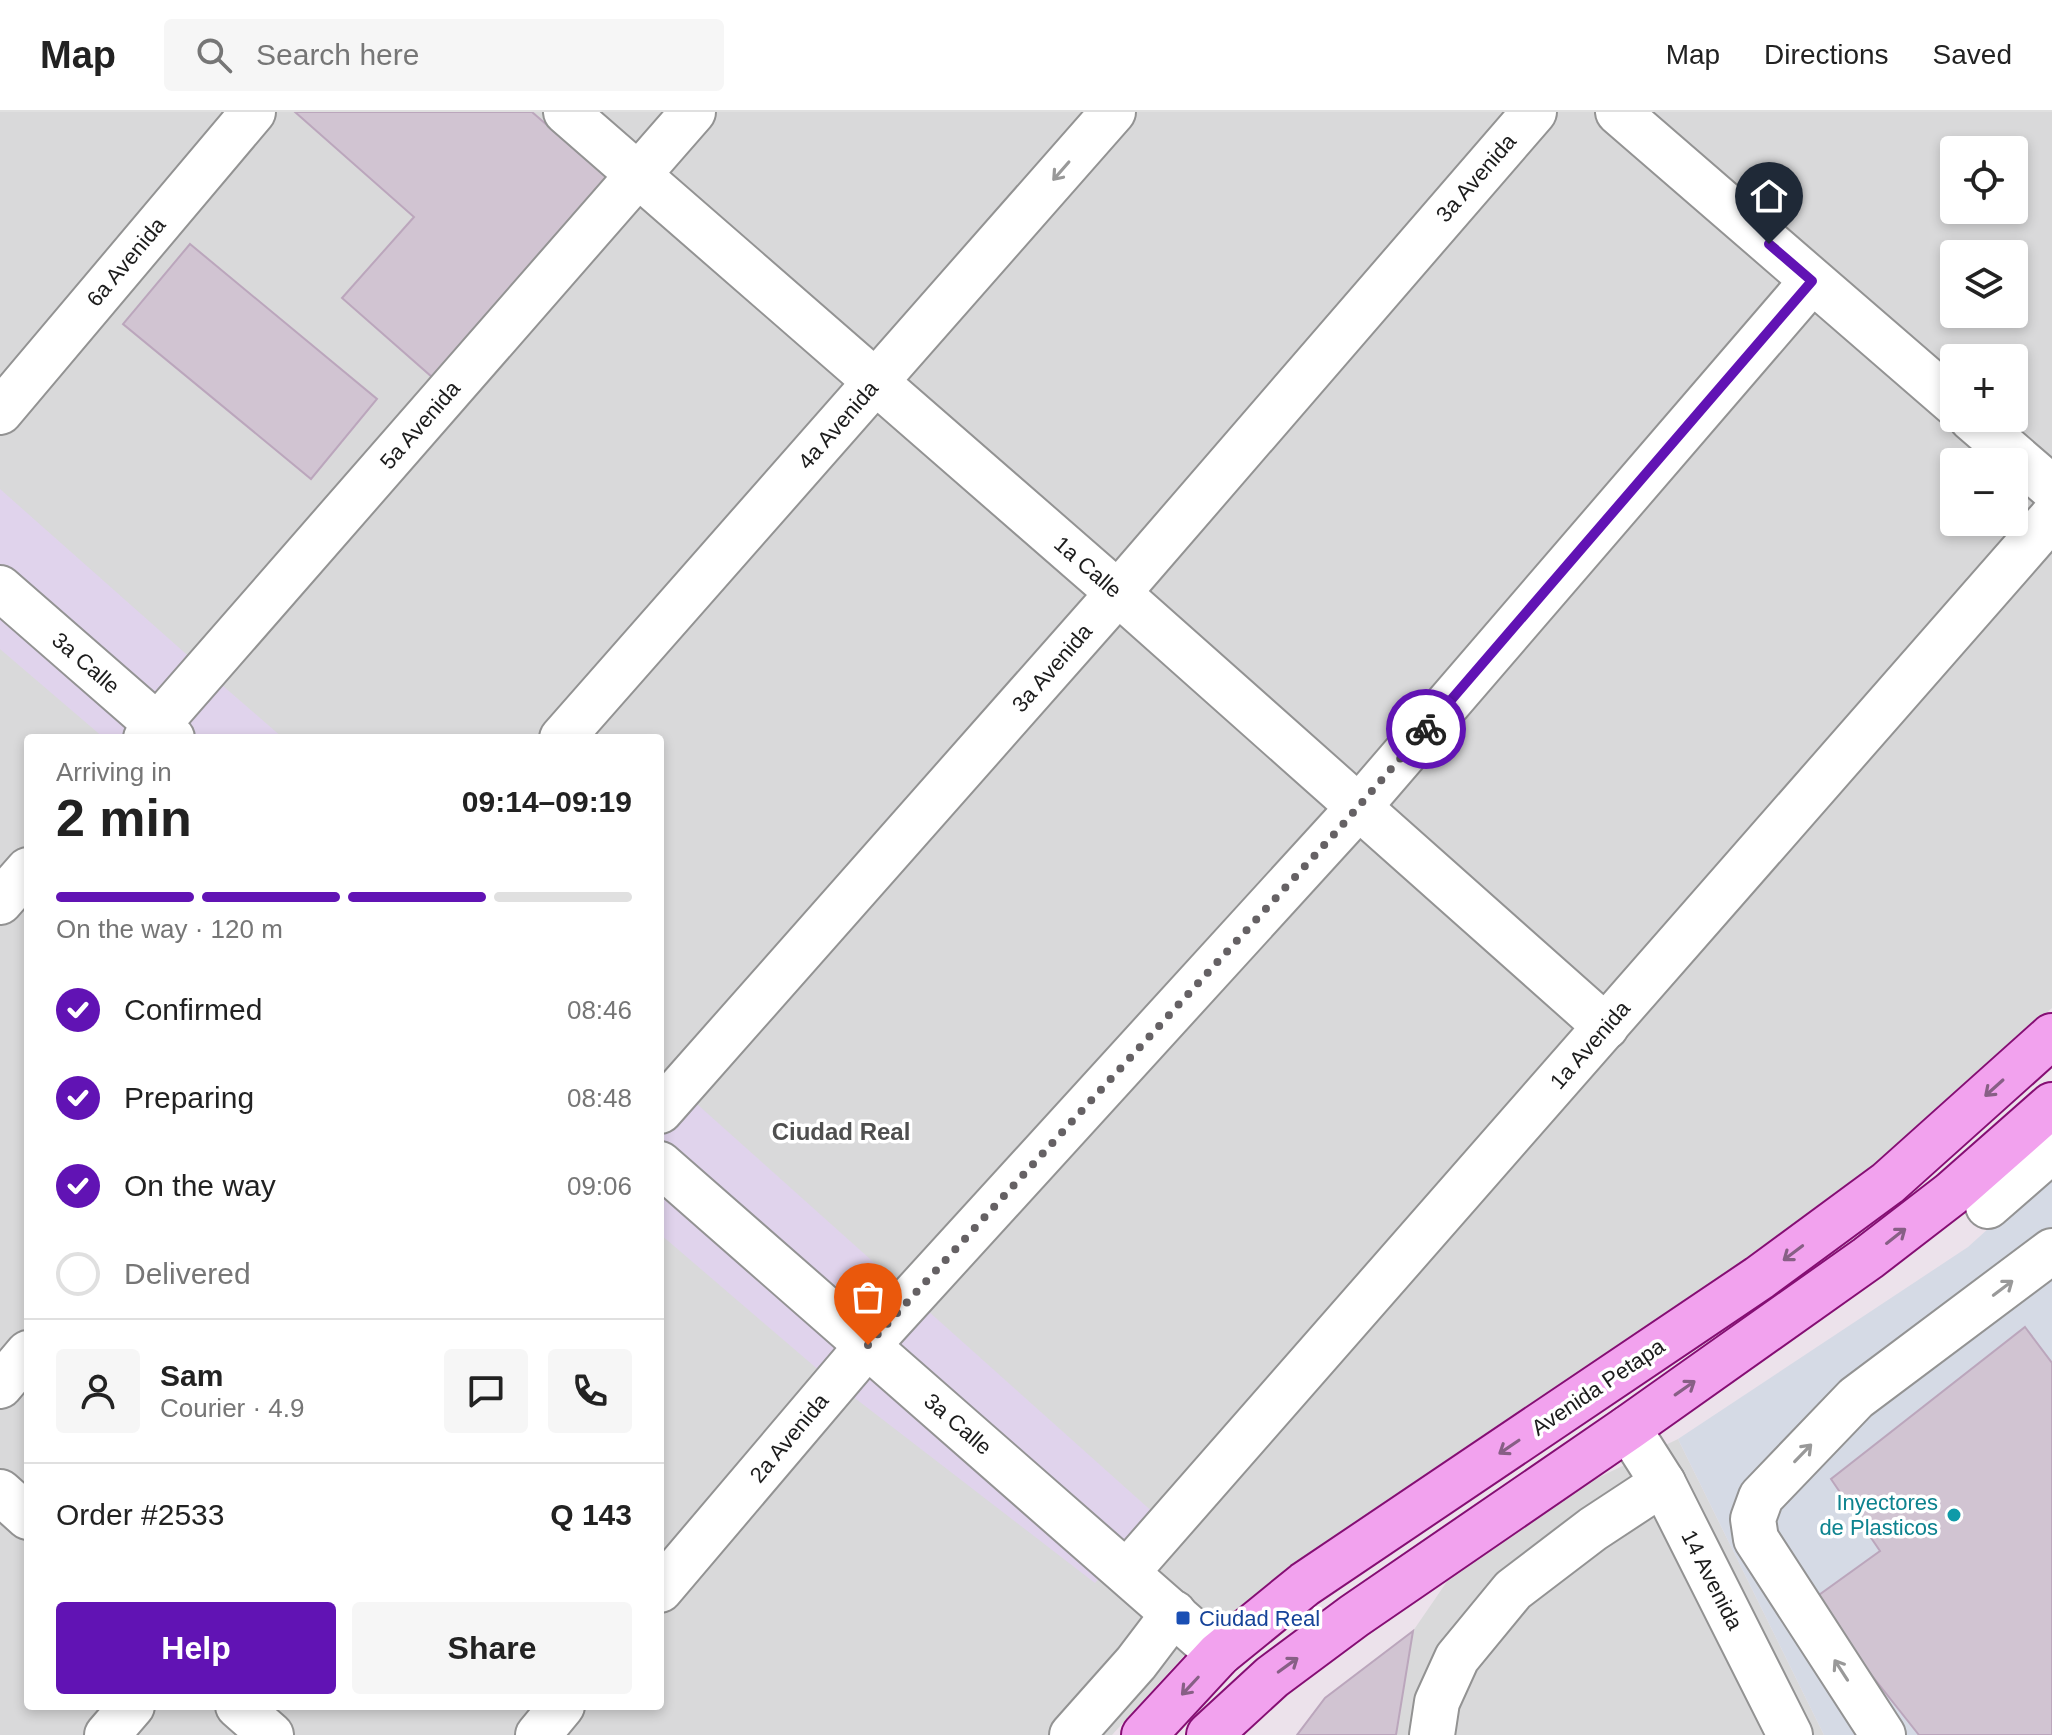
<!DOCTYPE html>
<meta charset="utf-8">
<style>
:root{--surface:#fff;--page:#f6f6f6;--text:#222;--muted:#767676;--line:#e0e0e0;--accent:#6113b4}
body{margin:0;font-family:Arial,sans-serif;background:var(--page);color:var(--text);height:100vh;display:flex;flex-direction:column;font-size:30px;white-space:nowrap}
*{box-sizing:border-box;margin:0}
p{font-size:26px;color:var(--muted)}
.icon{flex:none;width:44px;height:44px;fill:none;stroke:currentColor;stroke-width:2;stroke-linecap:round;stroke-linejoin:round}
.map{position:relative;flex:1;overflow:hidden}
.details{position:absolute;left:24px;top:622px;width:640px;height:976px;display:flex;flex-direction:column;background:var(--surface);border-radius:8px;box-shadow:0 4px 12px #0003}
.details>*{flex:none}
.fabs{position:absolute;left:1940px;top:24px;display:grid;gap:16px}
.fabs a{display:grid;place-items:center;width:88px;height:88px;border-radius:8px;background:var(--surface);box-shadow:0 4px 12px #0003;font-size:40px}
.pin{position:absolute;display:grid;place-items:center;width:68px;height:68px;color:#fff;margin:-82px -34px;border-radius:50% 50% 50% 0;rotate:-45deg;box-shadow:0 0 8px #0007}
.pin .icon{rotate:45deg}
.courier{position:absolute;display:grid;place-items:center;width:80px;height:80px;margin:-40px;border:6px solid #6113b4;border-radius:50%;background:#fff;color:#222;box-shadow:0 2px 10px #0007}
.summary em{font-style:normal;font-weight:700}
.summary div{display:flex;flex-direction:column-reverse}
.summary{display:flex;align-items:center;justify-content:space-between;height:136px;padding:0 32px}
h1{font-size:52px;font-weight:700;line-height:60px}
.bar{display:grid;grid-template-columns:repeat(4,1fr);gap:12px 8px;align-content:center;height:96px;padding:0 32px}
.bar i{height:10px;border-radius:6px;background:var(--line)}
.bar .on{background:var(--accent)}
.bar p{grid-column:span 4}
.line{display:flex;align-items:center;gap:20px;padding:0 32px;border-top:2px solid var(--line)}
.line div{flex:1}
.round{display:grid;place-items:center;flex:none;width:84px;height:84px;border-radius:8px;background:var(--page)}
ol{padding:0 32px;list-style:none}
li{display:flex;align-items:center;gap:24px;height:88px}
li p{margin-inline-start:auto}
li .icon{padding:8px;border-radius:50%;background:var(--accent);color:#fff;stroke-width:4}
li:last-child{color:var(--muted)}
li i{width:44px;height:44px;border:4px solid var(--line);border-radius:50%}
.primary-button{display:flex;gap:16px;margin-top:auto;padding:16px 32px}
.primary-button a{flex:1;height:92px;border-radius:8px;background:var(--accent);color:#fff;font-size:32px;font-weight:700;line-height:92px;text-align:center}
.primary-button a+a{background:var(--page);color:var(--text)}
header{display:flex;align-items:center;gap:48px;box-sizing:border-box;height:112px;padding:0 40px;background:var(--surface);border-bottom:2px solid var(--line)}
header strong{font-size:38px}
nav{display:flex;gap:44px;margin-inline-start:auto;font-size:28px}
.search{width:560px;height:72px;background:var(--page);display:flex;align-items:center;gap:20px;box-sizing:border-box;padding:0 28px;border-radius:8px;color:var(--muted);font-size:30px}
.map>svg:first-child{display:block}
.residential{fill:#d9d9da;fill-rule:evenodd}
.commercial{fill:#e0d3ec}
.industrial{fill:#d5dae5}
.building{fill:#d1c4d2;stroke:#bba6bc;stroke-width:2}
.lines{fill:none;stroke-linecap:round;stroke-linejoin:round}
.minor-casing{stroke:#939393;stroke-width:48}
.major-casing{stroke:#850e73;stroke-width:48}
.minor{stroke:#fff;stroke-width:44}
.major{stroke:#f2a2ee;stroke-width:44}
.oneway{stroke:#999}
.oneway2{stroke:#875f85}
.done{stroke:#656164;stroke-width:8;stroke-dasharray:0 14.4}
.route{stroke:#6113b4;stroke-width:10}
.culture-dot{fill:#0f9aa8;stroke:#fff;stroke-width:3}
.transit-dot{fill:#1a4fb4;stroke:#fff;stroke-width:3}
.labels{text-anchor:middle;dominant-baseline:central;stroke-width:7;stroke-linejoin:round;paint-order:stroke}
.street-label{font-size:22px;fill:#1c1c1c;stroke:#fff}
.culture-label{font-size:22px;fill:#0d838f;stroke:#fff;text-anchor:end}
.transit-label{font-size:22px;fill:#164399;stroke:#fff;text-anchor:start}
.neighbourhood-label{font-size:24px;font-weight:bold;fill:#4f4f4f;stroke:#fff}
</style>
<header>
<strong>Map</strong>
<div class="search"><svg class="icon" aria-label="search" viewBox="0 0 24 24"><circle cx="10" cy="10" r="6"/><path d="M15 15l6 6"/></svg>Search here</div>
<nav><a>Map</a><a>Directions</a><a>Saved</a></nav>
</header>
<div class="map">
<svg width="2052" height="1623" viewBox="0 0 2052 1623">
<rect width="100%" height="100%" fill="#ece2eb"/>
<!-- residential -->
<g class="residential">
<path d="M0 0H2052V896L1884 1045 1615 1244 1188 1539 1112 1623H0ZM1954 38H2014V98H1954ZM1954 142H2014V202H1954ZM1954 246H2014V306H1954ZM1954 350H2014V410H1954ZM28 626H660V1594H28Z"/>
<path d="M1678 1327 1824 1623H1396L1413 1519 1459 1452 1571 1379Z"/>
</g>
<!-- commercial -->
<g class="commercial">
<path d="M0 377 185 541 283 626H104L0 537Z"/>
<path d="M660 959 1156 1403 1095 1471 821 1260 660 1122Z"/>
</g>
<!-- industrial -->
<path class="industrial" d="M2052 1059V1623H1824L1678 1327 1968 1135Z"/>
<!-- building -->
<g class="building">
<path d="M295 0H532L608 66 432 265 342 186 414 105Z"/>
<path d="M190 132 377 287 311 367 123 212Z"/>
<path d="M2025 1215 2052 1251V1623H1919L1812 1488 1880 1439 1831 1367Z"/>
<path d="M1413 1519 1396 1623H1297L1325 1586Z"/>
</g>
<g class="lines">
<defs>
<g id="minor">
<path d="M566 0 1118 481 1606 915"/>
<path d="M1618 0 1954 291"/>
<path d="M0 300 253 0"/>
<path d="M1971 306 2052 376"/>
<path d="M0 476 172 626"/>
<path d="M146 626 693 0"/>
<path d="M562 626 1113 0"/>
<path d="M0 790 28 758"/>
<path d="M660 999 1118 481 1534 0"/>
<path d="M660 1052 1219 1542"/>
<path d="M1988 1094 2052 1038"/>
<path d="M0 1274 28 1241"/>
<path d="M1628 1316 1663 1371 1790 1623"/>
<path d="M0 1380 28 1405"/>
<path d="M1127 1460 2052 405"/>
<path d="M660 1478 868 1233 1358 696 1812 169"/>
<path d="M238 1594 271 1623"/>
<path d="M107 1623 132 1594"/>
<path d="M538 1623 562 1594"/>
<path d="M1072 1623 1136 1551 1174 1501"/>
<path d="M1432 1623 1437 1590 1457 1546 1513 1478 1593 1417 1663 1371"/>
<path d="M1883 1623 1756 1427 1753 1407 1761 1385 1856 1286 2052 1139"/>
</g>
<g id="major">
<path d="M1144 1623 1219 1542 1305 1472 1759 1166 1888 1071 2052 924"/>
<path d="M1209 1623 1272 1565 1354 1504 1628 1316 1868 1146 1951 1082 2052 993"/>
</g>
</defs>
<!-- minor casing -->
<use href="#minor" class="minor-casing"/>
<!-- major casing -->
<use href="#major" class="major-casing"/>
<!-- minor -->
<use href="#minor" class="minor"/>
<!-- major -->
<use href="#major" class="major"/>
</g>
<!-- one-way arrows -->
<defs><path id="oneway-shaft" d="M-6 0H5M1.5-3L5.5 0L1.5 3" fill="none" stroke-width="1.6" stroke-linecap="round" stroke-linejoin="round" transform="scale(2)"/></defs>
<g class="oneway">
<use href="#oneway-shaft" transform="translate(1061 59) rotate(131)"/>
<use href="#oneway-shaft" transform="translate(2003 1176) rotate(-37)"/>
<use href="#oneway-shaft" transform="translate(1803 1341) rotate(-46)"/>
<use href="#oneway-shaft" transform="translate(1841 1558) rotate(-123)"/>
</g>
<g class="oneway2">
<use href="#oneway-shaft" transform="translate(1994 976) rotate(138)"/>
<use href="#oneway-shaft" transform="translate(1896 1124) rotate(-38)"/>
<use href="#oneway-shaft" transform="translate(1793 1141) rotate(143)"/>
<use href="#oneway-shaft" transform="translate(1685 1276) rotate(-35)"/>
<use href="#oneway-shaft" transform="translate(1509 1335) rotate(146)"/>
<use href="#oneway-shaft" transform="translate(1288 1553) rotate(-36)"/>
<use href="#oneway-shaft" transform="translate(1190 1574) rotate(133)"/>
</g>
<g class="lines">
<!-- done -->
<path class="done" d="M868 1233 1337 719 1426 617"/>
<!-- route -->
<path class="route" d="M1426 617 1812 169 1769 132"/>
</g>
<!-- markers -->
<circle class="culture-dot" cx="1954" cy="1403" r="8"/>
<rect class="transit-dot" x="1175" y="1498" width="16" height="16" rx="4"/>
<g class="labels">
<!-- street labels -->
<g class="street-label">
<text transform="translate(1476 66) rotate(-49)">3a Avenida</text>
<text transform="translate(126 150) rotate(-50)">6a Avenida</text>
<text transform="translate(420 313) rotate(-49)">5a Avenida</text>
<text transform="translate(838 313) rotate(-49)">4a Avenida</text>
<text transform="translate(1088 455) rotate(41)">1a Calle</text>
<text transform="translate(86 551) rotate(41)">3a Calle</text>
<text transform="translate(1052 556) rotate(-49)">3a Avenida</text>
<text transform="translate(1590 933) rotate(-49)">1a Avenida</text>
<text transform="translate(1598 1275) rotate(-34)">Avenida Petapa</text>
<text transform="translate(958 1312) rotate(41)">3a Calle</text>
<text transform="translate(789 1326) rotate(-50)">2a Avenida</text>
<text transform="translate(1712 1468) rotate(63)">14 Avenida</text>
</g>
<!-- culture labels -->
<g class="culture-label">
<text x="1938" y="1390">Inyectores<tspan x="1938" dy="25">de Plasticos</tspan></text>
</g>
<!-- transit labels -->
<g class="transit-label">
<text x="1199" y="1506">Ciudad Real</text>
</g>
<!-- neighbourhood labels -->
<g class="neighbourhood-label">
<text x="841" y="1019">Ciudad Real</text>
</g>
</g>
</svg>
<div class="fabs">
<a><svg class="icon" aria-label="locate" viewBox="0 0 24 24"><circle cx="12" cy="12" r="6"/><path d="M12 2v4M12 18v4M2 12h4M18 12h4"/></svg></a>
<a><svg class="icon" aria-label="layers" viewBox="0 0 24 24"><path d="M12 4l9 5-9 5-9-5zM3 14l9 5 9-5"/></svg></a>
<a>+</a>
<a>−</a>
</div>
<div class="pin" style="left:868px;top:1233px;background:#ea580c"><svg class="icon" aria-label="bag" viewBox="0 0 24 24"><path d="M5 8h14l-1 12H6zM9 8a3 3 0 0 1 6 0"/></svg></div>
<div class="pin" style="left:1769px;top:132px;background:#1f2937"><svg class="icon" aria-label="home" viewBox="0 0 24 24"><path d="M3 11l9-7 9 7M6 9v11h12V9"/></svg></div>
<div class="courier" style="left:1426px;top:617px"><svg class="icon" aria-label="bike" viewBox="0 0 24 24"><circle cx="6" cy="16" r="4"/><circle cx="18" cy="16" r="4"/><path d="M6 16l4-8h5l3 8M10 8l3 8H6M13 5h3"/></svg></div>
<section class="details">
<div class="summary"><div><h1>2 min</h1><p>Arriving in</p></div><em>09:14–09:19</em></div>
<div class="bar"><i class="on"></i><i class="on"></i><i class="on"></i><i></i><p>On the way · 120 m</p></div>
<ol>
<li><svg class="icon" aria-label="check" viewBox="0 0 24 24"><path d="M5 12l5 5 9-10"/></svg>Confirmed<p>08:46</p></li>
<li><svg class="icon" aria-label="check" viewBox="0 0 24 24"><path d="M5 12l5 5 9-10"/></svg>Preparing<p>08:48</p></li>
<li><svg class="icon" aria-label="check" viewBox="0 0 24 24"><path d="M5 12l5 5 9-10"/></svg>On the way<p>09:06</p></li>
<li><i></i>Delivered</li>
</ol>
<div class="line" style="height:144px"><a class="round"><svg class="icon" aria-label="person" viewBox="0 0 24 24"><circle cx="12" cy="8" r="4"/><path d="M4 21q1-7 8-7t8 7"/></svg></a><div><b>Sam</b><p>Courier · 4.9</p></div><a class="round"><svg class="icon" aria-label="chat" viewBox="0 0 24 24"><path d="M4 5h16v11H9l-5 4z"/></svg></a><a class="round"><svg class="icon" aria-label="phone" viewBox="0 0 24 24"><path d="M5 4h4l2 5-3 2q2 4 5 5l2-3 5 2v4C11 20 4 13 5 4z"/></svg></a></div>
<div class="line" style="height:104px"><div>Order #2533</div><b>Q 143</b></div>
<div class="primary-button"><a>Help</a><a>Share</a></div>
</section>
</div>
